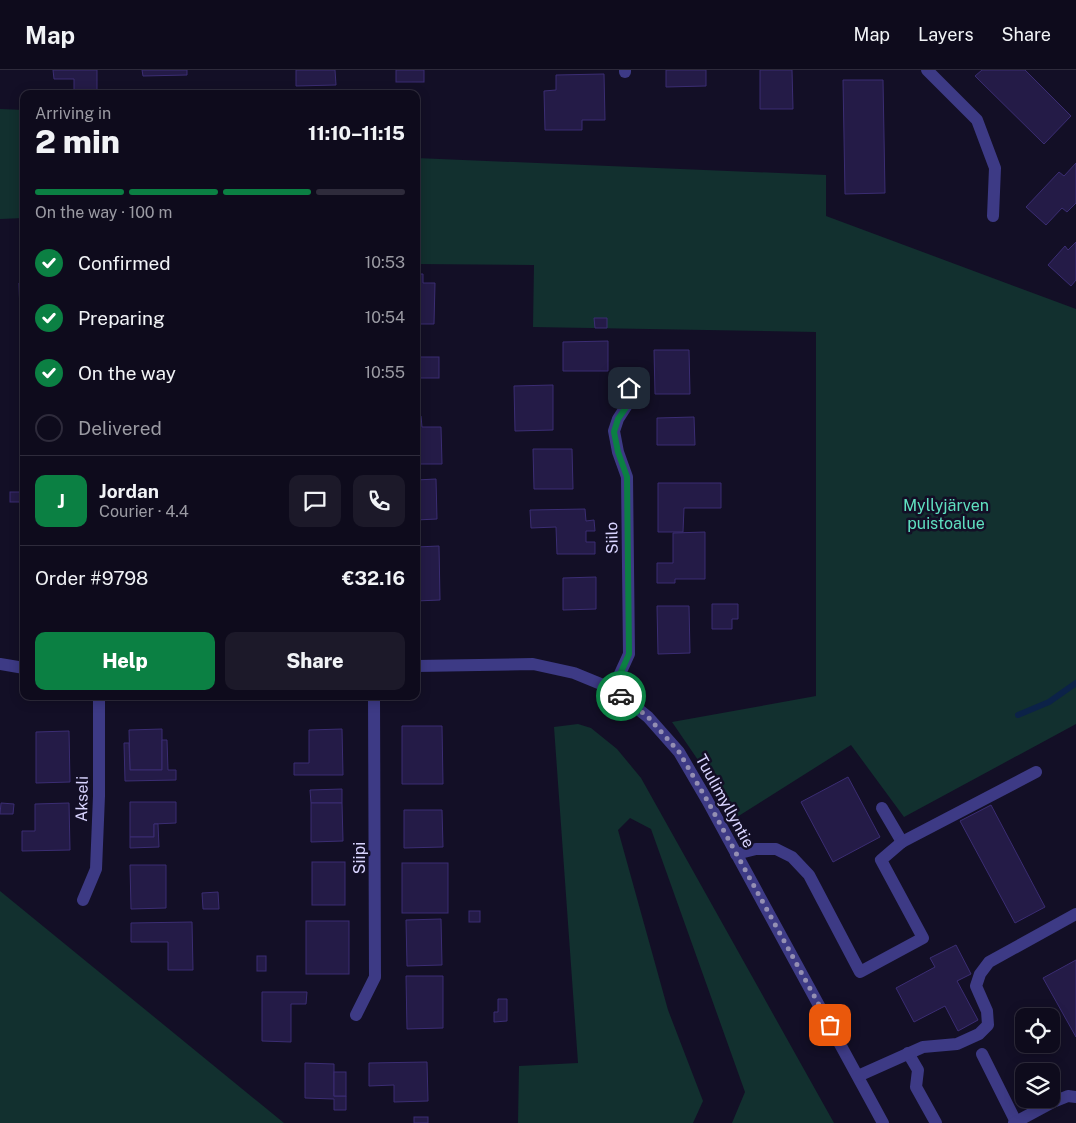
<!DOCTYPE html>
<meta charset="utf-8">
<style>
:root{--surface:#0e0b1c;--page:#1c1929;--text:#f1f3f6;--muted:#9b9ba3;--line:#2e2b3b;--accent:#0b8043}
body{margin:0;font-family:"Public Sans",sans-serif;background:var(--page);color:var(--text);height:100vh;display:flex;flex-direction:column;font-size:19px;white-space:nowrap}
*{box-sizing:border-box;margin:0}
p{font-size:16px;color:var(--muted)}
.icon{flex:none;width:28px;height:28px;fill:none;stroke:currentColor;stroke-width:2;stroke-linecap:round;stroke-linejoin:round}
.map{position:relative;flex:1;overflow:hidden}
.side{position:absolute;left:20px;top:20px;width:400px;height:610px;display:flex;flex-direction:column;background:var(--surface);border-radius:10px;box-shadow:0 2px 12px #0003,0 0 0 1px var(--line)}
.side>*{flex:none}
.controls{position:absolute;left:1015px;top:938px;display:grid;gap:10px}
.controls a{display:grid;place-items:center;width:45px;height:45px;border-radius:10px;background:var(--surface);box-shadow:0 2px 12px #0003,0 0 0 1px var(--line);font-size:25px}
.pin{position:absolute;display:grid;place-items:center;width:42px;height:42px;color:#fff;margin:-21px;border-radius:10px;box-shadow:0 2px 8px #0006}
.courier{position:absolute;display:grid;place-items:center;width:50px;height:50px;margin:-25px;border:4px solid #0b8043;border-radius:50%;background:#fff;color:#222;box-shadow:0 1px 6px #0007}
.overview em{font-style:normal;font-weight:800}
.overview div{display:flex;flex-direction:column-reverse}
.overview{display:flex;align-items:center;justify-content:space-between;height:85px;padding:0 15px}
h1{font-size:32px;font-weight:800;line-height:38px}
.bar{display:grid;grid-template-columns:repeat(4,1fr);gap:8px 5px;align-content:center;height:60px;padding:0 15px}
.bar i{height:6px;border-radius:4px;background:var(--line)}
.bar .selected{background:var(--accent)}
.bar p{grid-column:span 4}
.line{display:flex;align-items:center;gap:12px;padding:0 15px;border-top:1px solid var(--line)}
.line div{flex:1}
.round{display:grid;place-items:center;flex:none;width:52px;height:52px;border-radius:10px;background:var(--page)}
ol{padding:0 15px;list-style:none}
li{display:flex;align-items:center;gap:15px;height:55px}
li p{margin-inline-start:auto}
li .icon{padding:5px;border-radius:50%;background:var(--accent);color:#fff;stroke-width:4}
li:last-child{color:var(--muted)}
li i{width:28px;height:28px;border:2px solid var(--line);border-radius:50%}
.primary-button{display:flex;gap:10px;margin-top:auto;padding:10px 15px}
.primary-button a{flex:1;height:58px;border-radius:10px;background:var(--accent);color:#fff;font-size:20px;font-weight:800;line-height:58px;text-align:center}
.primary-button a+a{background:var(--page);color:var(--text)}
header{display:flex;align-items:center;gap:30px;box-sizing:border-box;height:70px;padding:0 25px;background:var(--surface);border-bottom:1px solid var(--line)}
header strong{font-size:24px}
nav{display:flex;gap:28px;margin-inline-start:auto;font-size:18px}
.map>svg:first-child{display:block}
.green{fill:#12302f}
.lines{fill:none;stroke-linecap:round;stroke-linejoin:round}
.stream{stroke:#0c2248;stroke-width:6}
.building{fill:#241b47;stroke:#3b2d73}
.minor{stroke:#3d3a85;stroke-width:12}
.done{stroke:#948fb3;stroke-width:5;stroke-dasharray:0 9}
.route{stroke:#0b8043;stroke-width:6}
.labels{text-anchor:middle;dominant-baseline:central;stroke-width:5;stroke-linejoin:round;paint-order:stroke}
.park-label{font-size:16px;fill:#5fe0c0;stroke:#130f26}
.street-label{font-size:16px;fill:#d9d4ff;stroke:#130f26}
</style>
<header>
<strong>Map</strong>
<nav><a>Map</a><a>Layers</a><a>Share</a></nav>
</header>
<div class="map">
<svg width="1076" height="1053" viewBox="0 0 1076 1053">
<rect width="100%" height="100%" fill="#130f26"/>
<!-- green -->
<g class="green">
<path d="M0 39 24 40V148L0 149Z"/>
<path d="M416 88 826 105V146L1076 239V654L904 747 851 675 737 747 672 652 816 626V262L533 257 534 195 416 194Z"/>
<path d="M578 654 591 658 617 679 641 708 834 1053H732L745 1022 651 759 630 748 618 760 668 940 703 1031 693 1053H518L519 996 578 993 554 657Z"/>
<path d="M0 821 284 1053H0Z"/>
</g>
<g class="lines">
<!-- stream -->
<path class="stream" d="M1018 645 1049 632 1076 613"/>
</g>
<!-- building -->
<g class="building">
<path d="M53 0H97V24H74V9H54Z"/>
<path d="M142 0H187V5L143 6Z"/>
<path d="M296 0H335L336 15 296 16Z"/>
<rect x="396" y="0" width="28" height="12"/>
<path d="M666 0H706V16L666 17Z"/>
<path d="M760 0H792L793 39H760Z"/>
<path d="M982 0H1025L1071 46 1044 74 975 6Z"/>
<path d="M604 4 605 50H582V60H545L544 21 556 20V5Z"/>
<path d="M843 10H883L885 123 845 124Z"/>
<path d="M1076 93V133L1067 142 1062 138 1046 155 1026 137 1059 102 1064 106Z"/>
<path d="M1076 172V210L1071 216 1048 195 1065 176 1068 180Z"/>
<path d="M416 204H423V213H435L434 254H419V271H416Z"/>
<path d="M19 213H24V245H20Z"/>
<path d="M594 248H607V258H595Z"/>
<path d="M608 271V301H563V272Z"/>
<path d="M654 280H689L690 324H655Z"/>
<rect x="416" y="287" width="23" height="21"/>
<path d="M553 315V360L515 361 514 316Z"/>
<path d="M421 346 422 357H441L442 394H416V347Z"/>
<path d="M694 347 695 375H657V348Z"/>
<path d="M533 379H572L573 419H534Z"/>
<path d="M436 409 437 449 416 450V410Z"/>
<path d="M658 413H721V438H684L683 462H658Z"/>
<rect x="10" y="422" width="14" height="10"/>
<path d="M585 439 586 451 594 450 595 461H586V472H595V484H557L556 457 531 458 530 440Z"/>
<path d="M705 462V509H675V513H657V493H673V463Z"/>
<path d="M439 476 440 530 416 531V477Z"/>
<path d="M596 507V539L563 540V508Z"/>
<path d="M712 534H738V549H732V559H712Z"/>
<path d="M657 536H689L690 583 658 584Z"/>
<path d="M402 656H442L443 714H402Z"/>
<path d="M162 659V700H130L129 660Z"/>
<path d="M342 659 343 705H294V693H309V660Z"/>
<path d="M69 661 70 712 36 713V662Z"/>
<path d="M162 670H167L168 700H176V710L125 711 124 673H129L130 700H162Z"/>
<path d="M848 707 880 767 833 792 801 732Z"/>
<path d="M342 719V733H311L310 720Z"/>
<path d="M130 732H176V753L154 754V767H130Z"/>
<path d="M1 733 14 734 13 744H0Z"/>
<path d="M69 733 70 780 22 781V761H35V734Z"/>
<path d="M311 733H342L343 771 311 772Z"/>
<path d="M991 735 1045 837 1015 853 960 751Z"/>
<path d="M404 740H442L443 777 404 778Z"/>
<path d="M154 754H158L159 777 130 778V767H154Z"/>
<rect x="312" y="792" width="33" height="43"/>
<rect x="402" y="793" width="46" height="50"/>
<path d="M130 795H166V838L131 839Z"/>
<path d="M218 822 219 839H203L202 823Z"/>
<rect x="469" y="841" width="11" height="11"/>
<path d="M441 849 442 895 407 896 406 850Z"/>
<rect x="306" y="851" width="43" height="53"/>
<path d="M192 852 193 900H168V872H131V853Z"/>
<path d="M956 875 971 904 957 911 978 950 958 961 945 936 914 952 896 918 935 897 930 888Z"/>
<rect x="257" y="886" width="9" height="15"/>
<path d="M1076 890V967L1043 908Z"/>
<path d="M406 906H443V958L407 959Z"/>
<path d="M262 922H307L306 934H291V972L262 971Z"/>
<path d="M498 929H507V951L494 952V942H498Z"/>
<path d="M427 992 428 1031 394 1032V1015L369 1016V993Z"/>
<path d="M305 993 334 994V1026H346V1040H334V1029L305 1028Z"/>
<rect x="334" y="1002" width="12" height="24"/>
<rect x="414" y="1047" width="14" height="6"/>
</g>
<g class="lines">
<!-- minor -->
<g class="minor">
<path d="M625 0V2"/>
<path d="M927 0 977 50 995 98 993 146"/>
<path d="M0 594 24 598"/>
<path d="M416 596 533 594 574 603 613 619 648 647 679 682 707 730 883 1053"/>
<path d="M613 619 629 584 627 407 618 382 614 361 618 349 627 335 629 319"/>
<path d="M882 738 902 772"/>
<path d="M736 784 756 779H776L792 787 809 805 860 902 923 868 881 790 902 772 1036 702"/>
<path d="M83 830 96 799 99 726V626"/>
<path d="M356 945 375 907 374 626"/>
<path d="M908 983 918 1000 916 1017 936 1053"/>
<path d="M982 984 1016 1052"/>
<path d="M858 1006 923 977 957 974 979 964 988 955 987 941 976 916 980 904 989 892 1076 844"/>
<path d="M1014 1053 1053 1032 1068 1026 1076 1027"/>
</g>
</g>
<g class="lines">
<!-- done -->
<path class="done" d="M621 626 648 647 679 682 707 730 830 955"/>
<!-- route -->
<path class="route" d="M621 626 613 620 629 584 627 407 618 382 614 362 618 349 627 336 629 318"/>
</g>
<g class="labels">
<!-- park labels -->
<g class="park-label">
<text x="946" y="435">Myllyjärven<tspan x="946" dy="18">puistoalue</tspan></text>
</g>
<!-- street labels -->
<g class="street-label">
<text transform="translate(612 468) rotate(-91)">Siilo</text>
<text transform="translate(82 729) rotate(-89)">Akseli</text>
<text transform="translate(725 731) rotate(61)">Tuulimyllyntie</text>
<text transform="translate(359 788) rotate(-90)">Siipi</text>
</g>
</g>
</svg>
<div class="controls">
<a><svg class="icon" aria-label="locate" viewBox="0 0 24 24"><circle cx="12" cy="12" r="6"/><path d="M12 2v4M12 18v4M2 12h4M18 12h4"/></svg></a>
<a><svg class="icon" aria-label="layers" viewBox="0 0 24 24"><path d="M12 4l9 5-9 5-9-5zM3 14l9 5 9-5"/></svg></a>
</div>
<div class="pin" style="left:830px;top:955px;background:#ea580c"><svg class="icon" aria-label="bag" viewBox="0 0 24 24"><path d="M5 8h14l-1 12H6zM9 8a3 3 0 0 1 6 0"/></svg></div>
<div class="pin" style="left:629px;top:318px;background:#1f2937"><svg class="icon" aria-label="home" viewBox="0 0 24 24"><path d="M3 11l9-7 9 7M6 9v11h12V9"/></svg></div>
<div class="courier" style="left:621px;top:626px"><svg class="icon" aria-label="car" viewBox="0 0 24 24"><path d="M5 17H2v-5l4-1 3-4h7l3 4 3 1v5h-3M9 17h6M6 11h13"/><circle cx="7" cy="17" r="2"/><circle cx="17" cy="17" r="2"/></svg></div>
<section class="side">
<div class="overview"><div><h1>2 min</h1><p>Arriving in</p></div><em>11:10–11:15</em></div>
<div class="bar"><i class="selected"></i><i class="selected"></i><i class="selected"></i><i></i><p>On the way · 100 m</p></div>
<ol>
<li><svg class="icon" aria-label="check" viewBox="0 0 24 24"><path d="M5 12l5 5 9-10"/></svg>Confirmed<p>10:53</p></li>
<li><svg class="icon" aria-label="check" viewBox="0 0 24 24"><path d="M5 12l5 5 9-10"/></svg>Preparing<p>10:54</p></li>
<li><svg class="icon" aria-label="check" viewBox="0 0 24 24"><path d="M5 12l5 5 9-10"/></svg>On the way<p>10:55</p></li>
<li><i></i>Delivered</li>
</ol>
<div class="line" style="height:90px"><b class="round" style="background:var(--accent);color:#fff">J</b><div><b>Jordan</b><p>Courier · 4.4</p></div><a class="round"><svg class="icon" aria-label="chat" viewBox="0 0 24 24"><path d="M4 5h16v11H9l-5 4z"/></svg></a><a class="round"><svg class="icon" aria-label="phone" viewBox="0 0 24 24"><path d="M5 4h4l2 5-3 2q2 4 5 5l2-3 5 2v4C11 20 4 13 5 4z"/></svg></a></div>
<div class="line" style="height:65px"><div>Order #9798</div><b>€32.16</b></div>
<div class="primary-button"><a>Help</a><a>Share</a></div>
</section>
</div>
